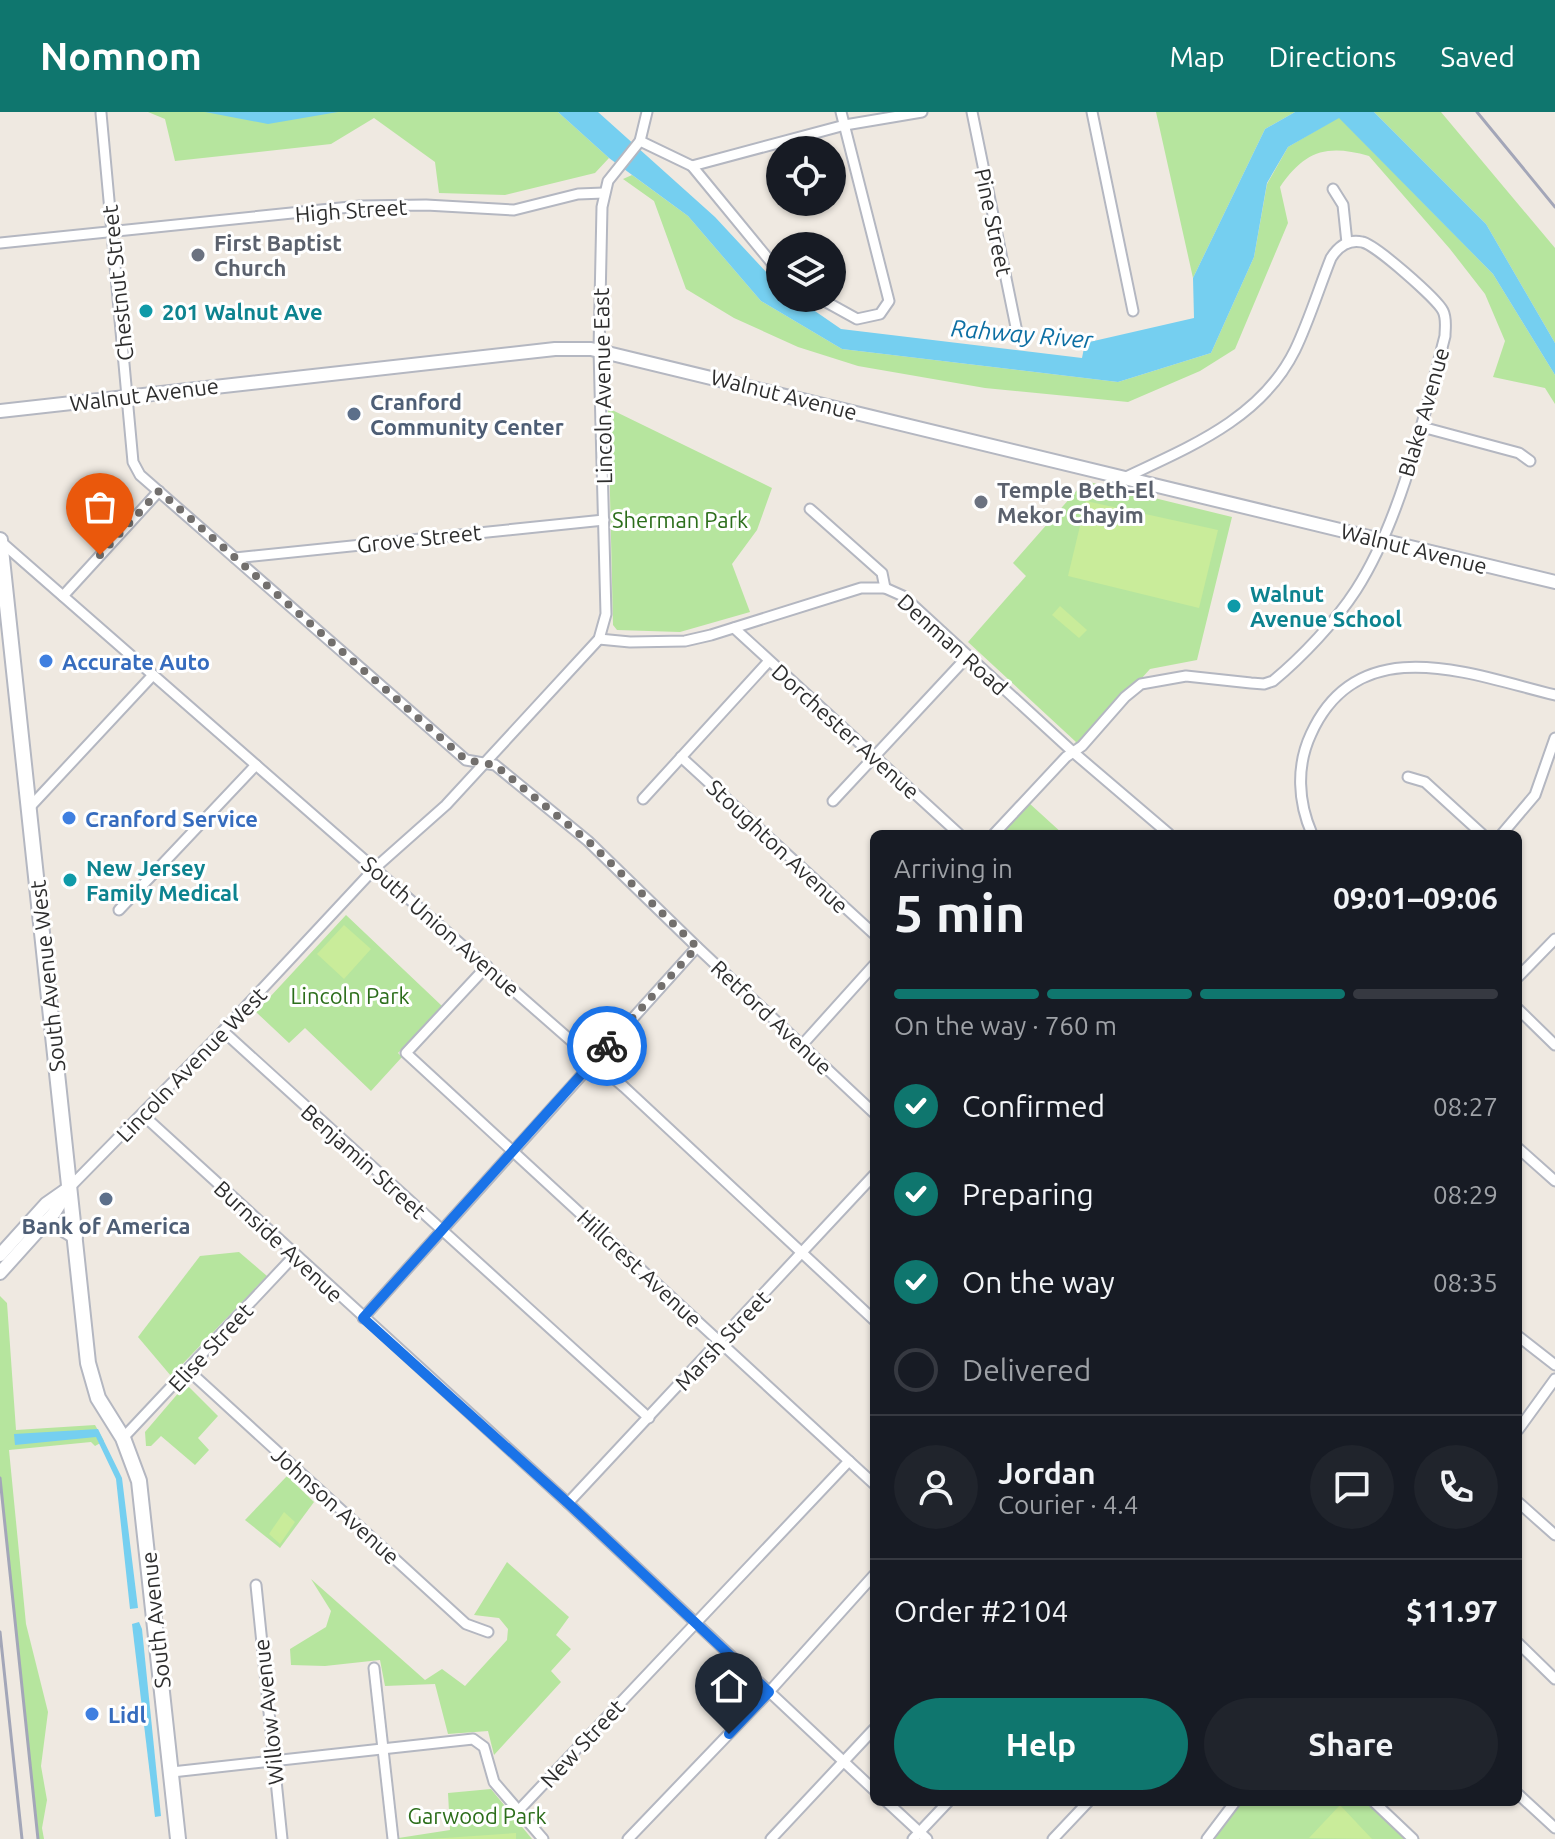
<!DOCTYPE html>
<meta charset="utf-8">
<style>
:root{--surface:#171b24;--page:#20242c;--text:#f1f3f6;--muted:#9ea1a6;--line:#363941;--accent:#0f766e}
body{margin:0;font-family:Ubuntu,sans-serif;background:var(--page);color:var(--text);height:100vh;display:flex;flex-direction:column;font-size:30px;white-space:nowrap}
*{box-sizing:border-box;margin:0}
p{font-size:26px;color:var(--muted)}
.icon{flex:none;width:44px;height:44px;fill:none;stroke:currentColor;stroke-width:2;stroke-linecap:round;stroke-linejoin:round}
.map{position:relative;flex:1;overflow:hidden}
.sheet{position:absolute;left:870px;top:718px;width:652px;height:976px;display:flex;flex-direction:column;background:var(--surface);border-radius:12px;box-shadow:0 2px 6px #0004}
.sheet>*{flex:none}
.buttons{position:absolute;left:766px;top:24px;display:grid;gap:16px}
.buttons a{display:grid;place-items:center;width:80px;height:80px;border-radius:50%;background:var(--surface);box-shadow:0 2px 6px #0004;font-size:40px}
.pin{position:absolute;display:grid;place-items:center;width:68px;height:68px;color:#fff;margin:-82px -34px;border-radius:50% 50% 50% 0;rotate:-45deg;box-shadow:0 0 8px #0007}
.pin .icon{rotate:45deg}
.courier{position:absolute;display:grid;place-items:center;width:80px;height:80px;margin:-40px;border:6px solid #1a73e8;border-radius:50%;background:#fff;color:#222;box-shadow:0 2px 10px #0007}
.overview em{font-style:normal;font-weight:700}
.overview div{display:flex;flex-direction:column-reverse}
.overview{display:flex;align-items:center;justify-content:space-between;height:136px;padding:0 24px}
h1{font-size:52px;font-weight:700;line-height:60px}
.bar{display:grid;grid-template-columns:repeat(4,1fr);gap:12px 8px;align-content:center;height:96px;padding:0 24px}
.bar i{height:10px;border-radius:6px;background:var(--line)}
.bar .current{background:var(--accent)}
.bar p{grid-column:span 4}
.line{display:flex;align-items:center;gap:20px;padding:0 24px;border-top:2px solid var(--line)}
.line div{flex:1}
.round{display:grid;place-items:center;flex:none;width:84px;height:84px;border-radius:42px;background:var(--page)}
ol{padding:0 24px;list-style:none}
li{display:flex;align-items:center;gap:24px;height:88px}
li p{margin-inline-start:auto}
li .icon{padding:8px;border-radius:50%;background:var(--accent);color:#fff;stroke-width:4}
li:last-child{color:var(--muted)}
li i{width:44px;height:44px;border:4px solid var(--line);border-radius:50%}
.action{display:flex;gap:16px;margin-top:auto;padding:16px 24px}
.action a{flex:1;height:92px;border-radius:48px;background:var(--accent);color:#fff;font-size:32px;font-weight:700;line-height:92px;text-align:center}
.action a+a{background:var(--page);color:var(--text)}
header{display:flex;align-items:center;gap:48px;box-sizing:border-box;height:112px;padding:0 40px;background:var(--accent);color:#fff}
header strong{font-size:38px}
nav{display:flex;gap:44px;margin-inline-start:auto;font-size:28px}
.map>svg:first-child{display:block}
.green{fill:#b6e59e}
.pitch{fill:#c9ec9a}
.water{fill:#75cff0}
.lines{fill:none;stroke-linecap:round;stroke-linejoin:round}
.minor-casing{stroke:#b4b7c1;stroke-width:13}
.tertiary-casing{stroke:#b4b7c1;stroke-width:16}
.secondary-casing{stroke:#b4b7c1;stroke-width:18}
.minor{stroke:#fff;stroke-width:9}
.tertiary{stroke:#fff;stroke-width:12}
.secondary{stroke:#fff;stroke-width:14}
.rail{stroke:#a3a6b8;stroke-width:3}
.done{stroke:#726f6d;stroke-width:8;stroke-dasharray:0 14.4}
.route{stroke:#1a73e8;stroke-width:10}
.worship-dot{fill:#6b7280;stroke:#fff;stroke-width:3}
.culture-dot{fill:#0f9aa8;stroke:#fff;stroke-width:3}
.service-dot{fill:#5c6f8a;stroke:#fff;stroke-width:3}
.shop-dot{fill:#3f7fe0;stroke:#fff;stroke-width:3}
.labels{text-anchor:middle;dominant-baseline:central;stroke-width:6;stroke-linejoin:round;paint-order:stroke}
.street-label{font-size:22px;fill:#2e2e2e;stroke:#fff}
.worship-label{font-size:22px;font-weight:bold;fill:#5b616d;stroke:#fff;text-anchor:start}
.culture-label{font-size:22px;font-weight:bold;fill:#0d838f;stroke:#fff;text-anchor:start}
.service-label{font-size:22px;font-weight:bold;fill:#4e5e75;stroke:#fff;text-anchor:start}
.park-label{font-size:22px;fill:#2c6e1b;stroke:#fff}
.shop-label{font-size:22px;font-weight:bold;fill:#366cbe;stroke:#fff;text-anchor:start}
.water-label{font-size:24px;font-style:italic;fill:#0d6fa3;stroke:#fff}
</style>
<header>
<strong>Nomnom</strong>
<nav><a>Map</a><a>Directions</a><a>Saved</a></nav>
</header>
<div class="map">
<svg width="1555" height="1727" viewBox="0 0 1555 1727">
<rect width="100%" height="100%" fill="#efe9e1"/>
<!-- green -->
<g class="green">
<path d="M148 0H558L609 46 595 61 505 83 439 81 435 50 374 6 331 32 175 49 165 7Z"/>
<path d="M1156 0H1295L1265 17 1193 166Z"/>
<path d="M1374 0H1441L1555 136V231L1486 112Z"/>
<path d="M1339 5 1493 162 1555 263V292L1545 276 1493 265 1505 229 1485 182 1450 137 1369 44C1326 32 1305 39 1280 75L1288 111 1235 237 1200 259 1128 290 985 276 858 254 798 235 734 206 686 177 654 89 623 67 632 63 688 104 761 189 842 237 1118 270 1211 241 1254 145 1267 72 1288 35Z"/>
<path d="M608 296 772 376 757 418 732 452 750 500 680 520 617 518 613 513Z"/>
<path d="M1085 369 1232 405 1197 548 1150 557 1029 691 1063 722H987L1076 630 968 530 1026 464 1013 451Z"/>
<path d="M346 803 442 894 398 941 402 945 371 979 305 916 289 931 256 900Z"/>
<path d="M239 1140 267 1164 171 1264 138 1225 200 1144Z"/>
<path d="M0 1184 7 1191 16 1318 95 1313 104 1329 95 1334 91 1330 9 1338 26 1512 48 1600 41 1654 47 1688 42 1716 44 1727H39L0 1366Z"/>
<path d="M186 1272 218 1304 198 1326 209 1338 195 1353 161 1324 151 1334H146L145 1320Z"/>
<path d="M287 1364 314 1390 280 1436 245 1408Z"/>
<path d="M507 1450 569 1505 556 1523 571 1537 551 1559 561 1570 494 1643 488 1619 448 1622 435 1572 385 1574 380 1548 325 1554 291 1553 290 1537 326 1515 331 1499 311 1467 425 1568 442 1557 465 1574 507 1528 508 1517 499 1506 474 1503Z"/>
<path d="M491 1677 532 1727H392L450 1718 448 1681Z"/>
<path d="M1234 1690H1372L1410 1727H1204Z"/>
</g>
<!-- pitch -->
<g class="pitch">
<path d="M1086 389 1218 418 1199 496 1068 464Z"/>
<path d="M1060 494 1087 518 1079 526 1052 503Z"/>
<path d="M344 813 371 837 344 867 317 842Z"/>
<path d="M284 1400 295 1410 280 1432 269 1422Z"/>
<path d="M1340 1693 1372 1727 1309 1726Z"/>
<path d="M516 1721V1727H430Z"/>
</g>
<!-- water -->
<g class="water">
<path d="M205 0H338L268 12Z"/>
<path d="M558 0H598L715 105 780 175V186H796L841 217 1082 246 1085 231 1194 206 1193 166 1265 17 1295 0H1374L1486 112 1555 231V263L1493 162 1339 6 1288 35 1267 71 1254 145 1211 241 1118 270 842 237 761 189 688 104 609 46Z"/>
<path d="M98 1317 122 1366 138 1496 130 1497 116 1367 96 1325 15 1333 14 1322Z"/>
<path d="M139 1510 142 1517 161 1704 155 1705 132 1512Z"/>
</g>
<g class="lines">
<defs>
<g id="minor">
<path d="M972 0 1017 220"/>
<path d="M1092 0 1133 199"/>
<path d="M101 1 133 350 140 363 466 648 495 653 588 729 697 835 874 1001"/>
<path d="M640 29 692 54 845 13 922 0"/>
<path d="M692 54 780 161"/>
<path d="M1333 77 1343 93 1347 131"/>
<path d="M0 131 360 94 426 93 514 98 578 82 604 81"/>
<path d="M819 186 857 207 880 202 889 189 841 0"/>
<path d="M1422 315 1519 341 1530 349"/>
<path d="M810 397 882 461 885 476"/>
<path d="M0 429 624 975 874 1208"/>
<path d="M235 446 604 408"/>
<path d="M63 484 159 379"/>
<path d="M734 516 959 722"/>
<path d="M599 527 630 530 685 529 711 523 861 476H885L903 484 1073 640 1169 722"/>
<path d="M681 645 874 822"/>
<path d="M1408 665 1425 670 1482 722"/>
<path d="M643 687 769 549"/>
<path d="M833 689 968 544"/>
<path d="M29 696 153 563"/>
<path d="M994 722 1066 645 1082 634 1125 585 1141 572 1186 564 1251 571 1264 572 1273 569C1302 545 1336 509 1356 478 1401 408 1424 305 1445 224 1445 216 1447 207 1443 199 1437 187 1375 132 1362 130 1348 127 1338 135 1331 146 1319 176 1309 209 1295 238 1261 307 1189 335 1124 366"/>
<path d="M1312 722C1298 690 1296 654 1311 622 1359 516 1472 563 1555 583"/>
<path d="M1502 722 1535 683 1555 626"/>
<path d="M119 798 256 653"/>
<path d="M487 854 406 941 874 1372"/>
<path d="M1518 865 1555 827"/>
<path d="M1518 897 1555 933"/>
<path d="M223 919 649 1306"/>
<path d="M802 933 874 853"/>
<path d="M143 1003 568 1391 874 1678"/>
<path d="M1518 1036 1555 1069"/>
<path d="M70 1075 223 919 375 756 446 693 599 527 606 502 599 238 602 95 608 69 640 29 647 0"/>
<path d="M363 1206 697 835"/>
<path d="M1518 1224 1555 1253"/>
<path d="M188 1258 466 1512 488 1520"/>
<path d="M1518 1318 1555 1267"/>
<path d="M123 1326 295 1143"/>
<path d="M1518 1390 1555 1423"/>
<path d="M568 1391 874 1063"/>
<path d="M256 1473 282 1727"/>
<path d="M1518 1531 1555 1567"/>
<path d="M374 1556 393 1727"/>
<path d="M172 1660 473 1627 484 1635 494 1670 543 1727"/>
<path d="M1518 1682 1555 1716"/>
<path d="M887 1690 927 1727"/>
<path d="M1374 1690 1413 1727"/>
<path d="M519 1698 849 1349"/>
<path d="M628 1727 769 1580 874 1463"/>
<path d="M771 1727 874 1617"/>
<path d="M913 1727 948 1690"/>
<path d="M1053 1727 1088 1690"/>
<path d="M1207 1727 1235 1690"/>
</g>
<g id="tertiary">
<path d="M0 299 555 237H591L1555 470"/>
<path d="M0 1143 46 1092 66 1078"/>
<path d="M0 1161 54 1101 70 1075"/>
</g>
<g id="secondary">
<path d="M0 428 88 1251 98 1286 123 1326 139 1369 178 1727"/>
<path d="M45 1111 57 1113 75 1124"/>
</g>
</defs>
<!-- minor casing -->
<use href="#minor" class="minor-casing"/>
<!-- tertiary casing -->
<use href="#tertiary" class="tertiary-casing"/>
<!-- secondary casing -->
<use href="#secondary" class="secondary-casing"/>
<!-- minor -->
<use href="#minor" class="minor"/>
<!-- tertiary -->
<use href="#tertiary" class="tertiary"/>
<!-- secondary -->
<use href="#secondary" class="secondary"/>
<!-- rail -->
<g class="rail">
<path d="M1477 0 1555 95"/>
<path d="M0 1366 38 1727"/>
<path d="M0 1520 22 1727"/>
</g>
</g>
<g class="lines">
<!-- done -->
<path class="done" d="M100 443 159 379 466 648 495 653 588 729 697 835 607 934"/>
<!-- route -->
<path class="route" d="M607 934 363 1206 568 1391 769 1580 729 1622"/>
</g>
<!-- markers -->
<g class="worship-dot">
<circle cx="198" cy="143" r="8"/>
<circle cx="981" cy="390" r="8"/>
</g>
<g class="culture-dot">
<circle cx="146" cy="199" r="8"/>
<circle cx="1234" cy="494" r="8"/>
<circle cx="70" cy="768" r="8"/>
</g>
<g class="service-dot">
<circle cx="354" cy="302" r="8"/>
<circle cx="106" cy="1087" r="8"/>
</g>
<g class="shop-dot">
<circle cx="46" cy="549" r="8"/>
<circle cx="69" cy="706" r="8"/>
<circle cx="92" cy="1602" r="8"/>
</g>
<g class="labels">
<!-- street labels -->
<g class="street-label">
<text transform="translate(351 98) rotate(-4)">High Street</text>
<text transform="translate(994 110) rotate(78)">Pine Street</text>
<text transform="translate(117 171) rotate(-96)">Chestnut Street</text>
<text transform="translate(602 274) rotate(-91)">Lincoln Avenue East</text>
<text transform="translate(144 282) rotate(-7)">Walnut Avenue</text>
<text transform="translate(784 282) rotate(14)">Walnut Avenue</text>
<text transform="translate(1423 300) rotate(-74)">Blake Avenue</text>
<text transform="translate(419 426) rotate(-6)">Grove Street</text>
<text transform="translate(1414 436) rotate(14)">Walnut Avenue</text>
<text transform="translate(953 532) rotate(42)">Denman Road</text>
<text transform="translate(846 619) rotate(42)">Dorchester Avenue</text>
<text transform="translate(778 734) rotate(43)">Stoughton Avenue</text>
<text transform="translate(441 814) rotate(41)">South Union Avenue</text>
<text transform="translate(47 864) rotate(-96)">South Avenue West</text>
<text transform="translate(772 905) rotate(43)">Retford Avenue</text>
<text transform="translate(191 952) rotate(-46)">Lincoln Avenue West</text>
<text transform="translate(364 1049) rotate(42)">Benjamin Street</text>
<text transform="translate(279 1129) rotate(43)">Burnside Avenue</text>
<text transform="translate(640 1156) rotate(43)">Hillcrest Avenue</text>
<text transform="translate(722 1228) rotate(-47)">Marsh Street</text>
<text transform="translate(210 1235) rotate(-47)">Elise Street</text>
<text transform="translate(336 1393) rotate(42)">Johnson Avenue</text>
<text transform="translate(155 1508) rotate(-96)">South Avenue</text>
<text transform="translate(268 1600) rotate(-96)">Willow Avenue</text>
<text transform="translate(582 1631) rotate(-47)">New Street</text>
</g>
<!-- worship labels -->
<g class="worship-label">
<text x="214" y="130">First Baptist<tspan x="214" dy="25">Church</tspan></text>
<text x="997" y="377">Temple Beth-El<tspan x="997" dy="25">Mekor Chayim</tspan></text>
</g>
<!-- culture labels -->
<g class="culture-label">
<text x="162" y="199">201 Walnut Ave</text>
<text x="1250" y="481">Walnut<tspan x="1250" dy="25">Avenue School</tspan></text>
<text x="86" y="755">New Jersey<tspan x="86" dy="25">Family Medical</tspan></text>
</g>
<!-- service labels -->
<g class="service-label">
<text x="370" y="289">Cranford<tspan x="370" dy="25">Community Center</tspan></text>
<text x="106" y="1113" text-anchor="middle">Bank of America</text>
</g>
<!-- park labels -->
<g class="park-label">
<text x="680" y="407">Sherman Park</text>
<text x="350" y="883">Lincoln Park</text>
<text x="477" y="1703">Garwood Park</text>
</g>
<!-- shop labels -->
<g class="shop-label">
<text x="62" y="549">Accurate Auto</text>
<text x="85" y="706">Cranford Service</text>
<text x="108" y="1602">Lidl</text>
</g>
<!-- water labels -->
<g class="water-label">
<text transform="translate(1022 222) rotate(5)">Rahway River</text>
</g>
</g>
</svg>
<div class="buttons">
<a><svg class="icon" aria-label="locate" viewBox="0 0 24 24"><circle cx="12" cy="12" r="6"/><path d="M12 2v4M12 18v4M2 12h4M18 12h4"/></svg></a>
<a><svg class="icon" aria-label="layers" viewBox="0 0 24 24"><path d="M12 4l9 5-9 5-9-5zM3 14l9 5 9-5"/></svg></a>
</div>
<div class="pin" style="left:100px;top:443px;background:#ea580c"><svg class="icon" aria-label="bag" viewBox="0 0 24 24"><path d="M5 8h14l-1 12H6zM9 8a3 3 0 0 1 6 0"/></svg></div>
<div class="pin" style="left:729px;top:1622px;background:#1f2937"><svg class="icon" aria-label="home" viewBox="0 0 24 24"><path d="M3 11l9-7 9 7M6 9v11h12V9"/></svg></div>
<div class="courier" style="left:607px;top:934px"><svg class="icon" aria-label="bike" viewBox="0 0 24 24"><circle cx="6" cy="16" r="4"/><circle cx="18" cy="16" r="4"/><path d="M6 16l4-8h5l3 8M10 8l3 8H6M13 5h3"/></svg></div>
<section class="sheet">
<div class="overview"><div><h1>5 min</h1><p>Arriving in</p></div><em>09:01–09:06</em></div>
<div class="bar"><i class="current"></i><i class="current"></i><i class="current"></i><i></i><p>On the way · 760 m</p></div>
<ol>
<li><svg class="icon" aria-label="check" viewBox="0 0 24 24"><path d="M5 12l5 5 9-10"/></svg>Confirmed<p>08:27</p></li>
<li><svg class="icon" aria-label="check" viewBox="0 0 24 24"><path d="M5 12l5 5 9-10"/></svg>Preparing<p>08:29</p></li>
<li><svg class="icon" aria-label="check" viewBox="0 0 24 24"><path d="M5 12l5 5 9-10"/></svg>On the way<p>08:35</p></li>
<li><i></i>Delivered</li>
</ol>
<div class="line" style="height:144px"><a class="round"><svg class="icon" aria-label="person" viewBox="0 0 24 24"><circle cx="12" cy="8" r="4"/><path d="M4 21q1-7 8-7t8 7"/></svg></a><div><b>Jordan</b><p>Courier · 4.4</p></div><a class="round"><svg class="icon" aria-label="chat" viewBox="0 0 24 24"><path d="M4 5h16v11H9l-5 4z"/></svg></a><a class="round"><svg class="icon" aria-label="phone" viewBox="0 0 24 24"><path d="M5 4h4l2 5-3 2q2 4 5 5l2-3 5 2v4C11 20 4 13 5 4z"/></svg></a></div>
<div class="line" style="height:104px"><div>Order #2104</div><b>$11.97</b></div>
<div class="action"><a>Help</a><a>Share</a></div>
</section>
</div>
